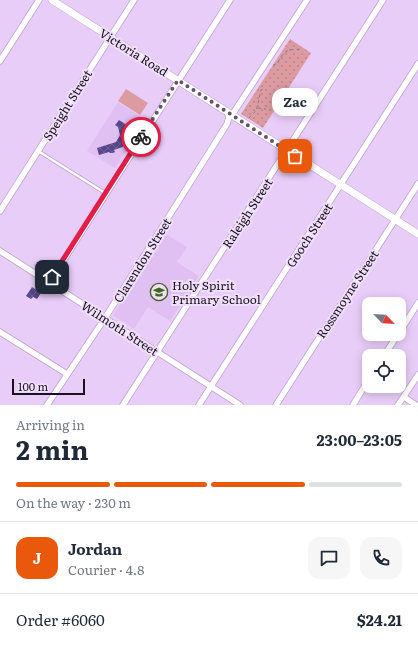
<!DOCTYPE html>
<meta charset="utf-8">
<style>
:root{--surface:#fff;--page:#f6f6f7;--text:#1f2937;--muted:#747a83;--line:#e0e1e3;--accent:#ea580c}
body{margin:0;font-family:Literata,serif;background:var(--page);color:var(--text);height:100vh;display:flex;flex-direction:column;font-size:15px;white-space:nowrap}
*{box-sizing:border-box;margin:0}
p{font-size:13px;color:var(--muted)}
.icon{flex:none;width:22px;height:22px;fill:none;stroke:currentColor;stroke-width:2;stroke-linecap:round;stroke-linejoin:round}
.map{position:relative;height:405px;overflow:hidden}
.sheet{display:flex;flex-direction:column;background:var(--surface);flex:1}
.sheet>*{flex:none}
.needle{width:26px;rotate:115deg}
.controls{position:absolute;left:362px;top:297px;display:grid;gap:8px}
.controls a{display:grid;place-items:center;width:44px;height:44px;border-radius:8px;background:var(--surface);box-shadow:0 2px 10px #0003;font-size:20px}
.scale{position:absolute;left:12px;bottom:10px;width:73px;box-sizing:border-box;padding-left:4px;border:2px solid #1b1120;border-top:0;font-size:11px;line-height:14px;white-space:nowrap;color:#1b1120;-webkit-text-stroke:3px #f0dffa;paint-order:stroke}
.pin{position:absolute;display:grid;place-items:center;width:34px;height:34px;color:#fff;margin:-17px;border-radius:8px;box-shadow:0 2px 6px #0006}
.courier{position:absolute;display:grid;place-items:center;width:40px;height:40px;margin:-20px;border:3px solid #e11d48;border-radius:50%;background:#fff;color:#222;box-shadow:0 1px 5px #0007}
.bubble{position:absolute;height:28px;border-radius:12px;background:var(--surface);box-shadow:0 2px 10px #0003;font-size:13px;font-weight:700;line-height:28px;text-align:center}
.head em{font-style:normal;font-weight:700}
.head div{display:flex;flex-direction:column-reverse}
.head{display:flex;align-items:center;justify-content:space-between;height:68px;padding:0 16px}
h1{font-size:26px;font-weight:700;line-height:30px}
.bar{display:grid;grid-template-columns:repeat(4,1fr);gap:6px 4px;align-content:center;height:48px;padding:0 16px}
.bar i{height:5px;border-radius:3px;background:var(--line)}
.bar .active{background:var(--accent)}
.bar p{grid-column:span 4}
.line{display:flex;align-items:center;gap:10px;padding:0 16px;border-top:1px solid var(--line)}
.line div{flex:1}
.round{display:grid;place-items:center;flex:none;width:42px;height:42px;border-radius:12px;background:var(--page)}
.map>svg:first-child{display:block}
.built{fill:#e0c0f3}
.park{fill:url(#park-dots)}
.pitch{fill:#db9ba1}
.building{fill:url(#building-cross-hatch)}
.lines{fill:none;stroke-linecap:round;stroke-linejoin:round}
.service-casing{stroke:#bda2cd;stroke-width:4}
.minor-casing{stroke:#bda2cd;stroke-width:7}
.tertiary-casing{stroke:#bda2cd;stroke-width:8}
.path{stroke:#8a7695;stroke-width:1;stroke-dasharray:3 3;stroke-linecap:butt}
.service{stroke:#fff;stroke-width:2.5}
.minor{stroke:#fff;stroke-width:5.5}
.tertiary{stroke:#fff;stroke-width:7}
.done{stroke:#63536c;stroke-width:4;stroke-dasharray:0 7.2}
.route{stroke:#e11d48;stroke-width:5}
.labels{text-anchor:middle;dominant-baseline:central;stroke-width:4;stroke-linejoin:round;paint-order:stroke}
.street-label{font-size:12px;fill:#1b1120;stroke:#f0dffa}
.poi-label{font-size:12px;fill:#1b1120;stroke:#f0dffa;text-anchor:start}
</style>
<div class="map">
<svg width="418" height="405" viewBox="0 0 418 405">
<defs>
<pattern id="park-dots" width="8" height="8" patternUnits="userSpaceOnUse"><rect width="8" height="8" fill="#db9ba1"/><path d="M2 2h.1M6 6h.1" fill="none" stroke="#bb848a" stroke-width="1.8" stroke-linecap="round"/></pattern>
<pattern id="building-cross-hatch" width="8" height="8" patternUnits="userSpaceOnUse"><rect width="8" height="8" fill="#58478c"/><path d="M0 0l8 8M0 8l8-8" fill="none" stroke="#6c5e96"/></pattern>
</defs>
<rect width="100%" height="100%" fill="#e9cdf9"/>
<!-- built -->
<g class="built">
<path d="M118 102 146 120 115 168 87 151Z"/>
<path d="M166 234 187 247 177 262 199 276 170 321 148 307 134 329 113 315Z"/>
</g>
<!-- park -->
<path class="park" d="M290 39 311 53 263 128 241 114Z"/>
<!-- pitch -->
<path class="pitch" d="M126 89 148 103 140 115 118 101Z"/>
<!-- building -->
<g class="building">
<path d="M119 120 135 130 125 146 114 150 115 152 113 153H110L109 152 99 155 97 148 116 142 120 135 118 127 115 125Z"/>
<path d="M32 287 41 293 37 299 33 297 31 299 26 296Z"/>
</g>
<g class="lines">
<defs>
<path id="service" d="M38 151 105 193"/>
<g id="minor">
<path d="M0 61 39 0"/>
<path d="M232 115 307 0"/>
<path d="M0 211 134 0"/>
<path d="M0 251 240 405"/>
<path d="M49 283 230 0"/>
<path d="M0 332 67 374"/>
<path d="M399 333 418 303"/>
<path d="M384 356 398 334"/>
<path d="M404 397 416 405"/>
<path d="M47 405 105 318 227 124 229 117 227 112"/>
<path d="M123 405 383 0"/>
<path d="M199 405 418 64"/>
<path d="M276 405 418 184"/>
<path d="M353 405 369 379"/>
<path d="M398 405 418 375"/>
</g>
<path id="tertiary" d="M52 0 418 234"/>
</defs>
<!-- service casing -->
<use href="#service" class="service-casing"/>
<!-- minor casing -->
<use href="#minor" class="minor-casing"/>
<!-- tertiary casing -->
<use href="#tertiary" class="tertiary-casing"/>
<!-- path -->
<g class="path">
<path d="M273 65C281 63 280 54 287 51 290 49 296 50 300 49"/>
<path d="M258 108 266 109"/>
<path d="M249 118C251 115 255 113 256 110 257 109 260 94 261 90L264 89"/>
</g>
<!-- service -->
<use href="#service" class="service"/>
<!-- minor -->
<use href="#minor" class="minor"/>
<!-- tertiary -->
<use href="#tertiary" class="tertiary"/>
</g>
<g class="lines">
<!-- done -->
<path class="done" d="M141 137 178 80 295 156"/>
<!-- route -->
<path class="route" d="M52 277 141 137"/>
</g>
<!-- icons -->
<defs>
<symbol id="school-ring" viewBox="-11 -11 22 22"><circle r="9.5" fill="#f0dffa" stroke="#416620" stroke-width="1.5"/><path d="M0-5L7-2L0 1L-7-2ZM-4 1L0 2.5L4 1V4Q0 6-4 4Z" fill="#416620"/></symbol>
</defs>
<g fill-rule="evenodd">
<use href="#school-ring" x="149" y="282" width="20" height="20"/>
</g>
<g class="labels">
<!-- street labels -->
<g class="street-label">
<text transform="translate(134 52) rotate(32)">Victoria Road</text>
<text transform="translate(67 105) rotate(-58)">Speight Street</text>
<text transform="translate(247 213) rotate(-57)">Raleigh Street</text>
<text transform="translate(309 235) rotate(-57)">Gooch Street</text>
<text transform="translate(142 260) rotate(-58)">Clarendon Street</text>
<text transform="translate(347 294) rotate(-57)">Rossmoyne Street</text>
<text transform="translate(120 328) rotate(33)">Wilmoth Street</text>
</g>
<!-- poi labels -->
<g class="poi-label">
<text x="172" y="285">Holy Spirit<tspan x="172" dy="14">Primary School</tspan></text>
</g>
</g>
</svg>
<div class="controls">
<a><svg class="needle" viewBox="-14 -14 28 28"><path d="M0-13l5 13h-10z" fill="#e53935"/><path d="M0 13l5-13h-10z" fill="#747a83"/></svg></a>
<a><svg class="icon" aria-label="locate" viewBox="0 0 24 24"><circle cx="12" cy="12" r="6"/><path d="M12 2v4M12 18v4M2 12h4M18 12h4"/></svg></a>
</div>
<div class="scale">100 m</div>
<div class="pin" style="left:295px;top:156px;background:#ea580c"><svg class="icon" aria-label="bag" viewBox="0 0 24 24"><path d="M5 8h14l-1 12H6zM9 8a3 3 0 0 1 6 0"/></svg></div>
<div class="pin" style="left:52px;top:277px;background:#1f2937"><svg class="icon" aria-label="home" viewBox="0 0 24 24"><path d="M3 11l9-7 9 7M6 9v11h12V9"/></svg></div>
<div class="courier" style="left:141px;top:137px"><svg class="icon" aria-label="bike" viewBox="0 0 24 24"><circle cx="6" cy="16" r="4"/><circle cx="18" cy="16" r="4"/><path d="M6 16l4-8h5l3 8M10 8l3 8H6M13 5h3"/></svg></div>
<div class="bubble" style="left:272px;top:88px;width:46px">Zac</div>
</div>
<section class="sheet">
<div class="head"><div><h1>2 min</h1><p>Arriving in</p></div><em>23:00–23:05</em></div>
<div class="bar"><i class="active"></i><i class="active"></i><i class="active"></i><i></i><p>On the way · 230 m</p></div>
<div class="line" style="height:72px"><b class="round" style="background:var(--accent);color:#fff">J</b><div><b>Jordan</b><p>Courier · 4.8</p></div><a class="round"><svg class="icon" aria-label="chat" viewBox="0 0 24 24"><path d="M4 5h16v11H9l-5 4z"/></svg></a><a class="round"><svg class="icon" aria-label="phone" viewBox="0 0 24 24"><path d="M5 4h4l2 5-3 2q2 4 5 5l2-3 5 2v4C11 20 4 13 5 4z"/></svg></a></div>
<div class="line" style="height:52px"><div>Order #6060</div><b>$24.21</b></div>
</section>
